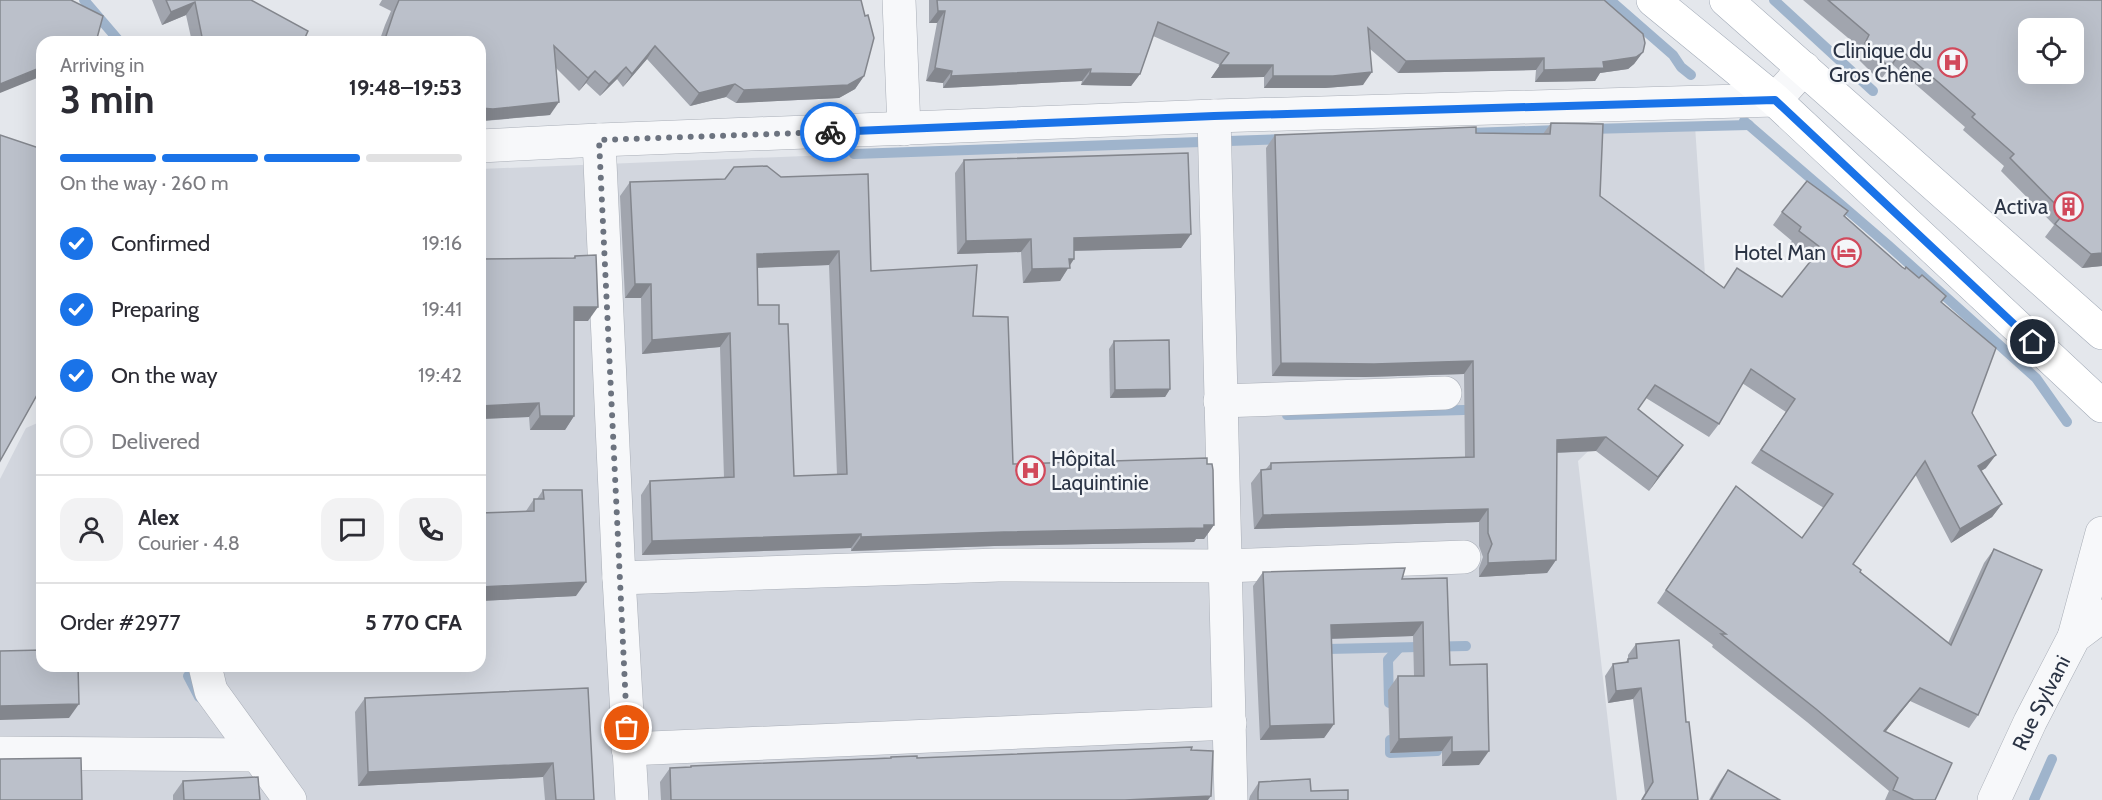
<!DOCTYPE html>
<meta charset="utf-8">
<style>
:root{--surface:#fff;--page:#f2f2f3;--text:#2b2b33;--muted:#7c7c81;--line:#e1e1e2;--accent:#1a73e8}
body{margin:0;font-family:Cabin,sans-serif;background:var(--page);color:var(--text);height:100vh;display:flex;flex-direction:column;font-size:22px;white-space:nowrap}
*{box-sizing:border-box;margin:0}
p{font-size:20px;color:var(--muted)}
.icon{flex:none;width:33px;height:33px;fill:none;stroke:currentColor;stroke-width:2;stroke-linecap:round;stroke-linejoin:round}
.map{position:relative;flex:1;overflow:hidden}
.panel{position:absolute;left:36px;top:36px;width:450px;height:636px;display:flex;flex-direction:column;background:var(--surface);border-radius:18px;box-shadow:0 6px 24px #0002}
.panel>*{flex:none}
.buttons{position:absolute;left:2018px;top:18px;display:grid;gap:12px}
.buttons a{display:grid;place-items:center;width:66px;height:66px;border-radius:12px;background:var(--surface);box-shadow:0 6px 24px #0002;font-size:30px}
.pin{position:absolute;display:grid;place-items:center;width:51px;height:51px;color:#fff;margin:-26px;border:3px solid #fff;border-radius:50%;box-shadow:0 2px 6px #0007}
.courier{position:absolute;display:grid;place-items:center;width:60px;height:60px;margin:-30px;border:4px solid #1a73e8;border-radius:50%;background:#fff;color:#222;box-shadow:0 2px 8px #0007}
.overview em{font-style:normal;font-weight:800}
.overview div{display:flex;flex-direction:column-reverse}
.overview{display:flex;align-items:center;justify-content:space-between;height:102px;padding:0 24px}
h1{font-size:39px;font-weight:800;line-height:45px}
.bar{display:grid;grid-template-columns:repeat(4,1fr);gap:9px 6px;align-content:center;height:72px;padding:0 24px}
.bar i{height:8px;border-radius:4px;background:var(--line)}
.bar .selected{background:var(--accent)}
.bar p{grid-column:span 4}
.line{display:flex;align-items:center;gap:15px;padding:0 24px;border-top:2px solid var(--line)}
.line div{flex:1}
.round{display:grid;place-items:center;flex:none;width:63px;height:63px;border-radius:18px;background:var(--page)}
ol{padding:0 24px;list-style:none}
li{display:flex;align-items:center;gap:18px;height:66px}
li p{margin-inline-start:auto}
li .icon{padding:6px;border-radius:50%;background:var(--accent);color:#fff;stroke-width:4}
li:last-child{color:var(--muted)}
li i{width:33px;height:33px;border:3px solid var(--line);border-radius:50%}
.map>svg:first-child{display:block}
.built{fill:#d2d6de}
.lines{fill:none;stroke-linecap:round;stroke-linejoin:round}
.stream{stroke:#9fb4cc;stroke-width:10}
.minor-casing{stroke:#a9aeb7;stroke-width:34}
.major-casing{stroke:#a3abb8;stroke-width:34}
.minor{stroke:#f7f8fa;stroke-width:33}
.major{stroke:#fff;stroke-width:33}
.wall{fill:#a1a5ae;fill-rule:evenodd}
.shaded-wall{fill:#83868d}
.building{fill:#bbc0ca;stroke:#83868d;stroke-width:1.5;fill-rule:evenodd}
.done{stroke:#6c737f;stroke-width:6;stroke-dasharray:0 10.8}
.route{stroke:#1a73e8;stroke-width:8}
.labels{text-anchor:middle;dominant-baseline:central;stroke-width:5;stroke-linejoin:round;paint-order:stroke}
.poi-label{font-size:21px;fill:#2b3445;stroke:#f4f6f9;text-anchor:end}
.street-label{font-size:21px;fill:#2b3445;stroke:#f4f6f9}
</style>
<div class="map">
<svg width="2102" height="800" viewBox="0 0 2102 800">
<rect width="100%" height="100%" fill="#e4e7ec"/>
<!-- built -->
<path class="built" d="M1695 126 1709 334 1578 461 1617 800H0V479L26 428 42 421V666H480V169L854 154Z"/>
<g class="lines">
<!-- stream -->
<g class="stream">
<path d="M84 0 120 42"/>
<path d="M1610 0 1673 55 1681 67 1691 75"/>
<path d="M1774 0 1873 91"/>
<path d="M1744 121 1888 245 2036 378 2067 422"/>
<path d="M1589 129 1749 125"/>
<path d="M1469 133 1558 130"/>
<path d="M854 154 1286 139"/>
<path d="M1287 415 1464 410"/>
<path d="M1327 649 1466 646"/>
<path d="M188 676 199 697"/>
<path d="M1389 703 1388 660 1399 648"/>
<path d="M1390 740V753L1437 751"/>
<path d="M2034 800 2052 759"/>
</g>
<defs>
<g id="minor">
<path d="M899 0 904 129"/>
<path d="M1214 116 1231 800"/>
<path d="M599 140 619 578 632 800"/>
<path d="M480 146 599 140 1214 116 1775 100 1804 68"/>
<path d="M1220 401 1445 393"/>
<path d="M619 578 998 565 1224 566 1464 557"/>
<path d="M2074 637 2102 533"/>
<path d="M205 666 211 691 290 800"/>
<path d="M628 749 1230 723"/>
<path d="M0 753 256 755"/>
<path id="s1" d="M1994 800 2030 722 2074 637 2102 616"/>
</g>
<g id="major">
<path d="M1653 0 1775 100 2102 406"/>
<path d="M1726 0 2102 333"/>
</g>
</defs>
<!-- minor casing -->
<use href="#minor" class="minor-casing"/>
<!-- major casing -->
<use href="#major" class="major-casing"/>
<!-- minor -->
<use href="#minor" class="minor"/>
<!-- major -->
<use href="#major" class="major"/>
</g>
<!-- wall -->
<g class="wall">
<path d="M152 0H251L303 42H192L186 15 162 25Z"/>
<path d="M382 0H861L864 76 855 89 839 98 736 103 726 97 690 106 647 59 623 87 617 79 600 96 586 83 579 91 556 68 550 115 484 121 480 42H379L385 25 391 11 379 5Z"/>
<path d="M929 0H1604L1643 52 1634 64 1628 69 1600 73 1595 81 1535 82 1536 70 1398 73 1370 49 1363 85 1325 88H1264V77L1211 78 1220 65 1153 36 1140 74 1131 86 1081 85 1082 81 943 88V83L926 81 937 23H929Z"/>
<path d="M1803 0H2102V266L2082 268 2045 237 2054 225 2001 171 2004 166 1963 130 1965 127 1892 64 1880 81 1855 56 1860 48Z"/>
<path d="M1551 123 1600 196 1723 287 1782 297 1811 261 1789 244 1792 241 1773 225 1782 212 1845 216 1941 302 1986 468 1981 471 2002 504 1992 517 1951 543 1915 474 1853 564 1860 572 1948 643 1984 563 1994 549 1978 715 1969 728 1910 701 1885 732 1935 800H1885L1889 791 1807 722 1712 647 1713 645 1657 603 1736 486 1802 538 1824 508 1751 463 1786 412 1742 383 1719 424 1709 437 1646 398 1638 409 1683 445 1649 491 1596 451 1557 453 1556 560 1547 573 1479 577V568L1483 557 1479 546V522L1254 529 1251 483 1261 470 1266 469 1271 463 1465 457 1464 374 1365 377 1272 376 1266 148 1275 135 1476 133 1543 134Z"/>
<path d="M42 149V409L38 410 37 394Z"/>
<path d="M964 160 1191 234 1181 248 1074 251 1069 266 1060 281 1023 283 1021 252 957 254 955 173Z"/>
<path d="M725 179 871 271 973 316 1013 464 1214 525 1204 539H1196L1194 542 994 546 851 551V548L642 555 641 495 650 481 724 478 720 347 642 354 641 298H625L620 196 630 182ZM829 265 837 475 794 476 779 324 758 305 757 268Z"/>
<path d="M575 256 588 321H574V416L565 430H530L529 417 480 419V259L573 258Z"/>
<path d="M1114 341 1170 389 1165 397 1110 398 1109 349Z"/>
<path d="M42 468V514H41L40 471Z"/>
<path d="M543 490 576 596 480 601V513L526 511 534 499H537Z"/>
<path d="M1263 572 1402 579 1450 665 1479 765 1442 766V751L1390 753 1388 690 1398 676H1414L1413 636 1331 639 1334 724 1324 738 1260 740 1253 586Z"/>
<path d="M1636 644 1686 722 1698 800H1641L1645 793 1633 699 1608 703 1605 676 1613 664 1625 663 1628 659V655Z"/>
<path d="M588 688 594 800H545L543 777 358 786 355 712 365 698Z"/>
<path d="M1191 750 1208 800H661L660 782 670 768 690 767 691 766 890 758 891 757 917 758Z"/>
<path d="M1728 770 1780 800H1709L1720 781Z"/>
<path d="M183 781 260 800H173V795Z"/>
<path d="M1259 782 1311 791 1348 800H1249L1250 796Z"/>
</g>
<!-- shaded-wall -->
<g class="shaded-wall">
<path d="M195 2 186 15 162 25 171 12Z"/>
<path d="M938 11H945L937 23H929Z"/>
<path d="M655 46 647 59 623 87 632 74Z"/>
<path d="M1643 52 1634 64 1628 69 1600 73 1595 81 1535 82 1544 70 1603 62Z"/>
<path d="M1544 58 1536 70 1398 73 1406 61Z"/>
<path d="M1220 65H1273L1264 77 1211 78Z"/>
<path d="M42 67V76L0 93V84Z"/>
<path d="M626 67 617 79 600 96 609 84Z"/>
<path d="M935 68 952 71 943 83 926 81Z"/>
<path d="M1091 69 1082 81 943 88 951 76Z"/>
<path d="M595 71 586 83 579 91 588 78Z"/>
<path d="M1372 72 1363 85 1325 88H1264L1273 76Z"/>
<path d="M1090 73 1140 74 1131 86 1081 85Z"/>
<path d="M864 76 855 89 839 98 736 103 744 90Z"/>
<path d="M735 84 726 97 690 106 699 93Z"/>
<path d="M559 102 550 115 480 121V108Z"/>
<path d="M1191 234 1181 248 1064 251 1074 238Z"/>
<path d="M1031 239 1021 252 957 254 966 241Z"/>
<path d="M839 251 829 265 747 268 757 254Z"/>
<path d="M2102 253V266L2082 268 2091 254Z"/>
<path d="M1069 259H1074L1060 281 1023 283 1032 269Z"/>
<path d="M635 284H651L641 298H625Z"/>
<path d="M574 307H598L588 321H564Z"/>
<path d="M730 333 720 347 642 354 652 340Z"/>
<path d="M1473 361 1464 374 1365 377 1272 376 1281 363Z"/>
<path d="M1170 389 1165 397 1110 398 1115 390Z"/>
<path d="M539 403 529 417 480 419V406Z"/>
<path d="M540 416H574L565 430H530Z"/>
<path d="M1606 437 1596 451 1547 453 1557 440Z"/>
<path d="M1683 445 1674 458 1649 491 1658 477Z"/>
<path d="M1996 455 1986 468 1968 479 1978 466Z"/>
<path d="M2002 504 1992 517 1951 543 1960 529Z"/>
<path d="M1488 509 1479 522 1254 529 1263 515Z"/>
<path d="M1214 525 1204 539H1196L1194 542 994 546 851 551 861 537 1004 532Z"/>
<path d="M861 534 851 548 642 555 652 541Z"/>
<path d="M1556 560 1547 573 1479 577 1488 563Z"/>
<path d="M586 582 576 596 480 601V587Z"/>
<path d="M1423 622 1413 636 1321 639 1331 625Z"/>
<path d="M1641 688 1633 699 1608 703 1616 691Z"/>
<path d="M1920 688 1910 701 1875 745 1884 731Z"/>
<path d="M79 704 69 718 0 720V706Z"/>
<path d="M1334 724 1324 738 1260 740 1270 726Z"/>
<path d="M1452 737 1442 751 1390 753 1399 739Z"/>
<path d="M1489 751 1479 765 1442 766 1452 752Z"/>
<path d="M553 763 543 777 358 786 368 772Z"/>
<path d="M1211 796 1208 800H1125Z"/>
</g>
<!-- building -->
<g class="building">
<path d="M0 0H71L103 16 96 42H42V67L0 84Z"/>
<path d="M166 0H251L308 31 303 42H203L195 2 171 12Z"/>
<path d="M399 0H861L865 16 868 15 874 38 864 76 848 85 744 90 735 84 699 93 655 46 632 74 626 67 609 84 595 71 588 78 554 46 559 102 493 109 480 108V42H384L394 12Z"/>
<path d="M937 0H1604L1643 34 1645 43 1643 52 1636 57 1603 62 1604 68 1544 70V58L1406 61 1368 28 1372 72 1333 76H1273V65H1220L1229 53 1158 22 1140 74 1090 73 1091 69 951 76 952 71 935 68 945 11H938Z"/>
<path d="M1828 0H2102V253L2091 254 2055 224 2064 213 2010 158 2014 154 1972 117 1975 114 1901 50 1890 68 1865 43 1869 35ZM2028 28H2073V74H2028Z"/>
<path d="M1551 123 1603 124 1600 196 1724 288 1737 268 1782 297 1821 248 1799 231 1801 227 1782 212 1807 181 1848 211 1844 216 1902 267 1905 269 1906 267 1919 278 1922 275 1946 296 1941 302 1996 348 1972 413 1996 455 1978 466 2002 504 1960 529 1925 461 1853 564 1861 570 1860 572 1951 645 1994 549 2042 570 1978 715 1920 688 1884 731 1952 763 1935 800H1914L1893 790 1898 778 1816 709 1721 634H1726L1666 590 1736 486 1802 538 1833 494 1761 450 1795 399 1751 369 1719 424 1655 385 1638 409 1683 445 1658 477 1606 437 1557 440 1556 560 1488 563V554L1492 544 1488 533V509L1263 515 1261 470 1271 469V463L1474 457 1473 361 1374 364 1281 363 1275 135 1476 127V133L1550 134Z"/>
<path d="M0 135 42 149V386L0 461Z"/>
<path d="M1188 153 1191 234 1074 238V259H1069L1070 268 1032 269 1031 239 966 241 964 160Z"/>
<path d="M767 166 781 177 868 174 871 271 977 265 973 316 1008 317 1013 464 1207 458V464H1212L1213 470 1214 525H1204V528L1004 532 861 537V534L652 541 650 481 734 477 730 333 652 340 651 284H635L630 182 725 179 734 167ZM839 251 847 474 794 476 788 324H779V305H758L757 254Z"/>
<path d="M596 255 598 307H574V416H540L539 403 480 406V259L575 258V256Z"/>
<path d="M1169 340 1170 389 1115 390 1114 341Z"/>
<path d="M543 490H582L586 582 480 587V513L534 511V499H544Z"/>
<path d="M1405 568 1402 579 1447 578 1450 665 1487 664 1489 751 1452 752V737L1399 739 1398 676H1424L1423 622 1331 625 1334 724 1270 726 1263 572Z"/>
<path d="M1679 640 1686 722H1689L1698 800H1642L1653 782 1641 688 1616 691 1613 664 1628 662V659L1637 658 1636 644Z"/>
<path d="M42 650V666H78L79 704 0 706V651Z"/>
<path d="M588 688 594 800H556L553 763 368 772 365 698Z"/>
<path d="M1192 747 1191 750 1213 751 1211 796 1125 800H671L670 768 691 767V766L891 758V757L917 756V758Z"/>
<path d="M81 758 82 800H0V759Z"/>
<path d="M1728 770 1780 800H1711Z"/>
<path d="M258 777 260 800H184L183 781Z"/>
<path d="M1310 779 1311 791 1348 790V800H1258V792L1259 782Z"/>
</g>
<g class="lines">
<!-- done -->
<path class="done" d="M627 728 599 140 830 132"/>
<!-- route -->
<path class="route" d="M830 132 1214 116 1775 100 2033 342"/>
</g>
<!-- icons -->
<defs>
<symbol id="hospital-ring" viewBox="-11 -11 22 22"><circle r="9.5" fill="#f4f6f9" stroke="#d1495b" stroke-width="1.5"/><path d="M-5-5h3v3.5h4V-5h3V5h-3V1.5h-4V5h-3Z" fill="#d1495b"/></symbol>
<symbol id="building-ring" viewBox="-11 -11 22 22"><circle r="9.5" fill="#f4f6f9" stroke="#d1495b" stroke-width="1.5"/><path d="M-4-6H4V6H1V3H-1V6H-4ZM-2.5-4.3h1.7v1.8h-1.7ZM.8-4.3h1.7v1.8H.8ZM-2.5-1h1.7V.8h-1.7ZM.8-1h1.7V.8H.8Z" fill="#d1495b"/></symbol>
<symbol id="hotel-ring" viewBox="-11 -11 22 22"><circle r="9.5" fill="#f4f6f9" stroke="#d1495b" stroke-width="1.5"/><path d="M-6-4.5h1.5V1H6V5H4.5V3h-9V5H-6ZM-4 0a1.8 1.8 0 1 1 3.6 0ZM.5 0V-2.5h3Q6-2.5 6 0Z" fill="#d1495b"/></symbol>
</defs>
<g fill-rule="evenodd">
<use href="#hospital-ring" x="1936" y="46" width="33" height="33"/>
<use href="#building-ring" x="2052" y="190" width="33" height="33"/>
<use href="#hotel-ring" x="1830" y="236" width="33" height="33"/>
<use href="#hospital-ring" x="1014" y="454" width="33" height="33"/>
</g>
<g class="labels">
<!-- poi labels -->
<g class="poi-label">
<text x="1932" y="50">Clinique du<tspan x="1932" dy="24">Gros Chêne</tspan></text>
<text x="2048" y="206">Activa</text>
<text x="1826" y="252">Hotel Man</text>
<text x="1051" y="458" text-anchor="start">Hôpital<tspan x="1051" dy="24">Laquintinie</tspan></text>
</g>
<!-- street labels -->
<g class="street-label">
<text stroke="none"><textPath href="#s1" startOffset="108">Rue Sylvani</textPath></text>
</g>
</g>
</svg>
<div class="buttons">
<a><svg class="icon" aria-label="locate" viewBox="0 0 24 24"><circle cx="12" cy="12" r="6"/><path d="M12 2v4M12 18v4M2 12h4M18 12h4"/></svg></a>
</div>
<div class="pin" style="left:627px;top:728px;background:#ea580c"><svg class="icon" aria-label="bag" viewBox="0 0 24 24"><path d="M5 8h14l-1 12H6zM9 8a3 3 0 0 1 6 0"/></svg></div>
<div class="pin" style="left:2033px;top:342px;background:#1f2937"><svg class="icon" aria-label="home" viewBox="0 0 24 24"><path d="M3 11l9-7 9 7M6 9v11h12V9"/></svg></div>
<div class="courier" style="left:830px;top:132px"><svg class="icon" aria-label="bike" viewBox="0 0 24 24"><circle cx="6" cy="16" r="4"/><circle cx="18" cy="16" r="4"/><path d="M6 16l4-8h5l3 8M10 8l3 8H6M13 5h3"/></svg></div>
<section class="panel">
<div class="overview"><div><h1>3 min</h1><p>Arriving in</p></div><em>19:48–19:53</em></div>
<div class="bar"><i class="selected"></i><i class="selected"></i><i class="selected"></i><i></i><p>On the way · 260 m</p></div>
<ol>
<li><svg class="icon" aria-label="check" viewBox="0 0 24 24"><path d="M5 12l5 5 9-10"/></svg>Confirmed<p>19:16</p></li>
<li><svg class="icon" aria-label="check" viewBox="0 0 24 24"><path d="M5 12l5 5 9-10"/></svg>Preparing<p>19:41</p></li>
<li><svg class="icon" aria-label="check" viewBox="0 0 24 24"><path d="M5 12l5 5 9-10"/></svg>On the way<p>19:42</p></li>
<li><i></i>Delivered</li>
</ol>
<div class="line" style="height:108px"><a class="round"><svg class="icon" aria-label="person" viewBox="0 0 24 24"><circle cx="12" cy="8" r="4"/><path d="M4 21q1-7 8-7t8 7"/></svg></a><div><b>Alex</b><p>Courier · 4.8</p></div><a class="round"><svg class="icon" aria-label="chat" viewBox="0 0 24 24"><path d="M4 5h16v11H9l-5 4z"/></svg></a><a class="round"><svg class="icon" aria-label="phone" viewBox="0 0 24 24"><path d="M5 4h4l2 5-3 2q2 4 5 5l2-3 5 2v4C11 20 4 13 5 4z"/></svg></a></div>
<div class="line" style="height:78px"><div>Order #2977</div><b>5 770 CFA</b></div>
</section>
</div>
